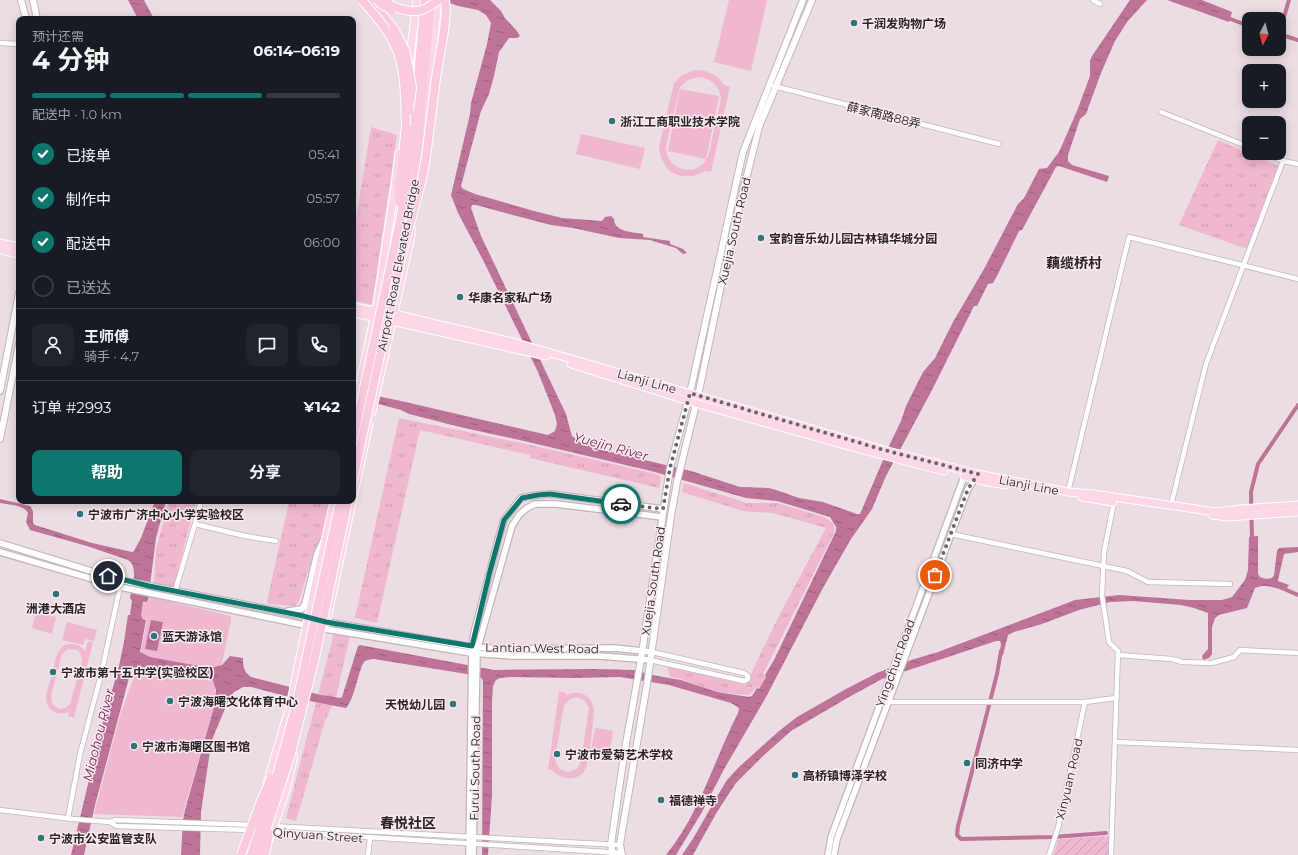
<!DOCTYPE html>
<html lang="zh">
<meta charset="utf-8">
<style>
:root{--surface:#171b24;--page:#20242c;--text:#f1f3f6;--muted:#9ea1a6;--line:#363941;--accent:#0f766e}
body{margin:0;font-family:Montserrat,"Noto Sans SC",sans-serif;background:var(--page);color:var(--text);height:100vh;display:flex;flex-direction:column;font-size:15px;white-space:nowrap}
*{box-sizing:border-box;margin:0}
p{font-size:13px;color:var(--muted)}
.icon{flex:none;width:22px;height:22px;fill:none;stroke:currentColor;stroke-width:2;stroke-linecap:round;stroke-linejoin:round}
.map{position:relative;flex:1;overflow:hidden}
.sheet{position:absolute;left:16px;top:16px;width:340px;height:488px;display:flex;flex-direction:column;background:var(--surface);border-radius:8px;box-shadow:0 2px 10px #0003}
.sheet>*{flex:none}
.needle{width:26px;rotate:186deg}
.buttons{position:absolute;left:1242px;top:12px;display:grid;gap:8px}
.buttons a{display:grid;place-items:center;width:44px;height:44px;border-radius:8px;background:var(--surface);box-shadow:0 2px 10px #0003;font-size:20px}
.pin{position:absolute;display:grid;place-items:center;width:34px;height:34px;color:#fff;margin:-17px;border:2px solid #fff;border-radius:50%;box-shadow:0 1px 4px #0007}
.courier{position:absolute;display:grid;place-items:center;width:40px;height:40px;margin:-20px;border:3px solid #0f766e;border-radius:50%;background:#fff;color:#222;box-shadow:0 1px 5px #0007}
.headline em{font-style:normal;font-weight:700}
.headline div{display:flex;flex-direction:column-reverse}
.headline{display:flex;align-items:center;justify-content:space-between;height:68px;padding:0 16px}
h1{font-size:26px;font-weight:700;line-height:30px}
.bar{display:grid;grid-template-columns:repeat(4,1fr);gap:6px 4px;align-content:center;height:48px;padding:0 16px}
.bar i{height:5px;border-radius:3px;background:var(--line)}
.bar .current{background:var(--accent)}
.bar p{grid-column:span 4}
.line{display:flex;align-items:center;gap:10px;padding:0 16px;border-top:1px solid var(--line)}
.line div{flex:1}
.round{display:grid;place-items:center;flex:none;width:42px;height:42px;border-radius:8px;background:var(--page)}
ol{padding:0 16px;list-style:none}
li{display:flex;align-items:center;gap:12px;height:44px}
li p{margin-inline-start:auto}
li .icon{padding:4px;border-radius:50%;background:var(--accent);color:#fff;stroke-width:4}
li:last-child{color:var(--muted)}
li i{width:22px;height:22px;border:2px solid var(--line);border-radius:50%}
.primary-button{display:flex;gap:8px;margin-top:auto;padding:8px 16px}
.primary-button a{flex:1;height:46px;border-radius:8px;background:var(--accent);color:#fff;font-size:16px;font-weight:700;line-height:46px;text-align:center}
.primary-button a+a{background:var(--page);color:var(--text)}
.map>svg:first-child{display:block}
.grass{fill:#efb8d0;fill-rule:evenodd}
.park{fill:url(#park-tufts)}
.garden{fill:url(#garden-furrows)}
.water{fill:url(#water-ripples)}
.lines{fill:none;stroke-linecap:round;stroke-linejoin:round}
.canal{stroke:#be7497;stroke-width:4}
.minor-casing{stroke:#c3b6bb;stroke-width:6}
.tertiary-casing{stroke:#c3b6bb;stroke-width:8}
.secondary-casing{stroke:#c3b6bb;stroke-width:8}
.primary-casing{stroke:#fff;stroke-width:9}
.trunk-casing{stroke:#fff;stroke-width:10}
.minor{stroke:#fff;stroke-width:4.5}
.tertiary{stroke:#fff;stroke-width:5.5}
.secondary{stroke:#fff;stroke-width:6}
.primary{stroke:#fbd7e8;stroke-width:7}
.trunk{stroke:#facae0;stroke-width:8}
.trunk-bridge-casing{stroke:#fff;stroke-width:10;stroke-linecap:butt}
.trunk-bridge{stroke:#facae0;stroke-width:8}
.done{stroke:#6c6468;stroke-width:4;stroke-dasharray:0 7.2}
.route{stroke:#0f766e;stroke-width:5}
.poi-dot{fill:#2b7579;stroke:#f8eaf0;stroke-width:1.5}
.labels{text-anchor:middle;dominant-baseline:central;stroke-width:3;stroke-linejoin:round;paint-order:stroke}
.poi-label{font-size:12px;font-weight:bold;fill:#282325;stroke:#f8eaf0;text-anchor:start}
.street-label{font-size:12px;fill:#282325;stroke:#f8eaf0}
.water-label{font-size:13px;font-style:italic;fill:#7d2455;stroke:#f8eaf0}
.quarter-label{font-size:14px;font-weight:bold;fill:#282325;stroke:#f8eaf0}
</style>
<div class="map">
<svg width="1298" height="855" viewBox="0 0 1298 855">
<defs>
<pattern id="park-tufts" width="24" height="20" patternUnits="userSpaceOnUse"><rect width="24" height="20" fill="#efb8d0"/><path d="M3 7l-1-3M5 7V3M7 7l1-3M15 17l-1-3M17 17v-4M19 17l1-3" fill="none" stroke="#cd9eb2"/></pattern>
<pattern id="garden-furrows" width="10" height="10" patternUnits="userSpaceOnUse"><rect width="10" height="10" fill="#efb8d0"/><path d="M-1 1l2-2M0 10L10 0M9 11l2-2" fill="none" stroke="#cd9eb2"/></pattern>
<pattern id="water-ripples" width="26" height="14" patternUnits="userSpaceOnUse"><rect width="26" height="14" fill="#be7497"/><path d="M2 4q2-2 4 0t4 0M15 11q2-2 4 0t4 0" fill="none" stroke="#9a5f7b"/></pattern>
</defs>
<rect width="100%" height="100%" fill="#ebdde3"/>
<!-- grass -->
<g class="grass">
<path d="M729 0H767L751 71 714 62Z"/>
<path d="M694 70C707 70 717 74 724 85L730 87 711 172 705 171 693 176H680L671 172 667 168 661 158 659 147 674 83 681 76ZM698 77C711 78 720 86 721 99 718 112 715 126 712 139 711 145 710 154 706 160 694 179 664 168 666 146L680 87 688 80Z"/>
<path d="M680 89 719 96 706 159 668 151Z"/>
<path d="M581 134 645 148 640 169 576 154Z"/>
<path d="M149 596 193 607 231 616V620L223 659 215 690 214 707 184 810 183 817 94 814 121 712 134 677 141 650 147 620 141 617 143 603 148 602Z"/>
<path d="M36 612 56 617 52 634 32 628Z"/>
<path d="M67 622 97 630 94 641 85 639 83 645 62 640Z"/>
<path d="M88 641 93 642 74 718 68 716 69 712C59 716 47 712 46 699 46 691 50 682 52 675 55 663 56 643 72 644 78 644 81 647 85 651ZM68 649 78 650 81 655 82 661 70 704 65 708 59 709 52 704 51 696 62 654Z"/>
<path d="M559 691 566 693V695C580 689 591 695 594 709 594 717 589 762 586 768 579 783 561 780 552 770H548ZM576 697 584 700 589 708 581 761C576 777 557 775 555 758L564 706 569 700Z"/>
<path d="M595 728 613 731 608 760 590 757Z"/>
</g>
<!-- park -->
<g class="park">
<path d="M371 127 397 135 372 305 353 300V238Z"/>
<path d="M1218 140 1278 166 1247 249 1179 225Z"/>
<path d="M399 418 526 444 656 474 661 477 659 488 530 458V455L420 430 377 623 355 618Z"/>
<path d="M684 483 747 503H777L824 517 833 523 835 531 763 674 766 677 759 688 757 687 749 695 716 692 681 679 670 677 667 666 746 685C770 631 798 580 826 528L773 513 743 511 682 492Z"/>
<path d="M169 501H196L173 590 154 584 156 550Z"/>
<path d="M289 501H332L326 526 309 568 299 601 295 606 269 604 267 602Z"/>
<path d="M334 633 350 636 336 697 325 721 296 821 286 818Z"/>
</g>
<!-- garden -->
<path class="garden" d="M1109 836V855H1053L1059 839Z"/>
<!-- water -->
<g class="water">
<path d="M128 0H144L154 19H138Z"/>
<path d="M441 0H490L501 11 505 18 517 31 520 36 517 38H509L499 52 494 76 489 94 481 111 461 186 463 189 475 194 534 211 562 218 602 221 605 217 611 216 614 219C614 232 633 232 643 234V237L670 241V244L683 249 687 253 683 254 676 248 650 240 619 238 573 228 551 225 498 211 476 205H472L471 208 481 236 566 414 572 436 580 442 594 448 691 471 740 487 769 488 776 490 799 498 823 502 857 514H860L889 446 901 421 906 406 923 372 935 358 953 322 984 269 1018 204 1024 198 1039 169 1047 168 1059 152 1077 111 1090 76V61L1092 56 1130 0H1147L1127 22 1115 41 1101 73 1086 114 1080 119 1068 155V161L1072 165 1109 176 1107 182 1059 166 1056 167 1022 230 1019 231 998 274 993 283 988 284 977 306H974L932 390 886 476 872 509 851 539 824 586 766 697 723 771 702 812 676 855H666C700 813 714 760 738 713L739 708 731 703 717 699 669 685 620 677 574 678 511 677 500 678 496 680 493 686 492 701V795L488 855H482L483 680 479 676 374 659C371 659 367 660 365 661 359 666 355 699 346 708L289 697 251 687H243L234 692 229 699 214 735 211 744 201 812 200 855H181L183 820 185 810 214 707 216 690 213 681 211 678 190 674 177 675 135 669 132 670 129 678 95 805 84 855H71L103 722 119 666 124 642 128 615H130L132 601 130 598C132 587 139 567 128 560L87 546 30 530 26 522 28 513C23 504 9 505 0 503V499L30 506 33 511V523L35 525 92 543 132 552 134 551 141 538 155 501H166L156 538 148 600 147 602H143L141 616 143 619 146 620 140 652 150 657 210 668 222 665 230 656 243 658C243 667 244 672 251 677L321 695 340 698 342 697 358 646 360 645 494 670 596 669 634 670 652 675 681 680 717 692 749 697 752 696 757 688 759 689 766 677 765 675 774 660 836 531V527L830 517 777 501 746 498 651 471 524 441 460 427 409 414 401 410 382 405 353 399V391L401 401 548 435 555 431 557 424 555 415 538 372 484 262 458 213 451 195 470 114 471 103 487 44 491 23 486 15 478 10 458 6Z"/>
<path d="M1167 0H1202L1232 12 1229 22Z"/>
<path d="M1258 536V574L1260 577 1266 579 1272 578 1274 575 1277 551 1279 548 1298 547V552L1284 554 1278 580V581L1289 585 1285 591C1275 588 1265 583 1255 588L1247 608 1219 615 1215 618 1212 627V654L1209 658 1203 660 1202 656 1208 649V613L1194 608 1181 605 1133 601 1110 602 1079 610 1042 624 1014 632 1008 635 1003 655H999L1001 644 1000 641H996L882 679 849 697 791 731 763 756 736 783 717 812 693 855H682L694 837 718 795 727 780 739 767 779 731 797 717 846 689 877 673 911 660 938 652 1075 600 1119 595 1190 600H1222L1232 597 1245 580 1248 570 1249 537Z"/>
<path d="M151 620 163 622 157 651 145 649Z"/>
</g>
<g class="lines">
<!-- canal -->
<g class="canal">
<path d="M1225 17 1249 26"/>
<path d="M1279 34 1289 0"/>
<path d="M1279 34 1298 40"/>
<path d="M1252 540 1251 492 1258 464 1298 405"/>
<path d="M1282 588 1298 595"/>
<path d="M1001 651 997 674 958 826 957 835 961 839 1053 837 1106 833"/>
</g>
<defs>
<g id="minor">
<path d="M1093 0 1100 4"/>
<path d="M0 43 19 44"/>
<path d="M774 86 999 144"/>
<path d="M1161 112 1249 147"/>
<path d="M1264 153 1283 161 1298 164"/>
<path d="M1068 492 1129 237 1298 279"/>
<path d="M1171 505 1206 364 1283 161"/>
<path d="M195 524 245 536 276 541"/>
<path d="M951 534 1127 571 1148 582 1230 584"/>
<path d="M175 591 195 524 201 501"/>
<path d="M1118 655 1172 659 1182 662 1212 663 1234 657 1240 650 1298 653"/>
<path d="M650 660 744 681 748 679V676L744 673 652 652"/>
<path d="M888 702H1085L1116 698"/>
<path d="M1115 742 1298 750"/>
<path d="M0 810 73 819 110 822 116 826 250 830"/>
<path d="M68 818 80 754 101 675 120 587"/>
<path d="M110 822 115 820 254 825"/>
<path d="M271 826 620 845"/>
<path d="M270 831 622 853"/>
<path d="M368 855 370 838"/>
<path d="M1049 855 1058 828 1085 702"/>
<path d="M1111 855 1118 651 1109 642 1102 595 1104 552 1114 502"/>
</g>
<g id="tertiary">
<path d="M0 543 120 580 299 615 312 619"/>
<path d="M0 552 120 587 309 626"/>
<path d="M288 611 302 609 305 604 317 554 323 541"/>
<path d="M322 621 472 647 506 649 614 648 652 652"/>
<path d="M319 628 471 653 513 656H600L650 660"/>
<path d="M469 855 472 647 474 633 498 540 504 520 521 498 538 495 551 494 663 509"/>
<path d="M473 855 477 654 478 647 512 526 519 515 527 508 535 504H556L662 517"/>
<path d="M828 855 831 837 965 474"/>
<path d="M834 855 837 839 968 489 977 476"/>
</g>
<g id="secondary">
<path d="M21 0 26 19"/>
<path d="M33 0 37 19"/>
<path d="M0 391 19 293"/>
<path d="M0 439 19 344"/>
<path d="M613 855 611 844 624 755 641 659 670 468 690 393 743 152 803 0"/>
<path d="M622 855 620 845 621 838 647 684 671 516 677 482 698 396 728 252 759 127 812 0"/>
</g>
<g id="primary">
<path d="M409 65 417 0"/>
<path d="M421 163 438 0"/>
<path d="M0 243 19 247"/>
<path d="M0 250 19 254"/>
<path d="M353 307 394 314 513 342 884 450 978 474 1068 492 1093 494 1216 512 1241 509 1298 505"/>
<path d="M353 313 392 321 546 356"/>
<path d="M571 364 695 403 863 450 944 471"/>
<path d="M372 412 412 231"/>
<path d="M353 414 376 311 395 186 399 153"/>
<path d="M964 476 983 481 1006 485"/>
<path d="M1082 497 1113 502"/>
<path d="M1212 515 1228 517 1298 512"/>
<path d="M326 623 369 424"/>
<path d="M267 783 290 706 308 618 334 501"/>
<path d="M269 840 286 790 294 756"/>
</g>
<g id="trunk">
<path d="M371 0 394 29"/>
<path d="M444 31 446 10 445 0"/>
<path d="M400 203 399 192 406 126"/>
<path d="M401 216C413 145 418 72 425 0"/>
<path d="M408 220 415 177 431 0"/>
</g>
</defs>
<!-- minor casing -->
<use href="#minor" class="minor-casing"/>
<!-- tertiary casing -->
<use href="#tertiary" class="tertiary-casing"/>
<!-- secondary casing -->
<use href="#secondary" class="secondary-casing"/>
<!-- primary casing -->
<use href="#primary" class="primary-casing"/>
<!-- trunk casing -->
<use href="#trunk" class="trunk-casing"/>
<!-- minor -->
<use href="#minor" class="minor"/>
<!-- tertiary -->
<use href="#tertiary" class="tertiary"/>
<!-- secondary -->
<use href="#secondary" class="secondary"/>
<!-- primary -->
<use href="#primary" class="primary"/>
<!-- trunk -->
<use href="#trunk" class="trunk"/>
<defs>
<g id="trunk-bridge">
<path d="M362 0C376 16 393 35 399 56 406 79 405 103 406 126"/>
<path d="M377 0 381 4 391 10"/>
<path d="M385 0C392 9 411 13 422 10 428 8 433 4 439 0"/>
<path d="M394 29 405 50 408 64 412 88 409 110"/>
<path d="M353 440 401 216"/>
<path d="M353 480 403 250 422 179 426 157 436 78 444 31"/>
<path d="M241 855 261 801 271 778"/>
<path d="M251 855 275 782 296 706 340 501"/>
<path d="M258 855 290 757 314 662 348 501"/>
<path d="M265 855 269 834"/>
</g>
</defs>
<!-- trunk-bridge casing -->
<use href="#trunk-bridge" class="trunk-bridge-casing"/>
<!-- trunk-bridge -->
<use href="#trunk-bridge" class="trunk-bridge"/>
</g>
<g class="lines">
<!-- done -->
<path class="done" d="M621 504 663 509 670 468 690 393 884 450 978 474 968 489 935 575"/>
<!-- route -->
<path class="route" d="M108 576 149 586 299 615 326 622 472 646 490 571 504 520 522 498 538 495 550 494 621 504"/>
</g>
<!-- markers -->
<g class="poi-dot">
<circle cx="854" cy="23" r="4"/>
<circle cx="612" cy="121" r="4"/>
<circle cx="761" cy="238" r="4"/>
<circle cx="460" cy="297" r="4"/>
<circle cx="80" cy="514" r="4"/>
<circle cx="56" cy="594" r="4"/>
<circle cx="154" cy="636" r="4"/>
<circle cx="53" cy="672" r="4"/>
<circle cx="170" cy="701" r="4"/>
<circle cx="453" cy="704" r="4"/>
<circle cx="134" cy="746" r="4"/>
<circle cx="557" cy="754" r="4"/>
<circle cx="967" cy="763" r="4"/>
<circle cx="795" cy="775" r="4"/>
<circle cx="661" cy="800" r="4"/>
<circle cx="41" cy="838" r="4"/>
</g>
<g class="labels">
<!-- poi labels -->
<g class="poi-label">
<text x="862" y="23">千润发购物广场</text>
<text x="620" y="121">浙江工商职业技术学院</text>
<text x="769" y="238">宝韵音乐幼儿园古林镇华城分园</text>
<text x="468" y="297">华康名家私广场</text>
<text x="88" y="514">宁波市广济中心小学实验校区</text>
<text x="56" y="608" text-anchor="middle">洲港大酒店</text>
<text x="162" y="636">蓝天游泳馆</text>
<text x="61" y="672">宁波市第十五中学(实验校区)</text>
<text x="178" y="701">宁波海曙文化体育中心</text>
<text x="445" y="704" text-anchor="end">天悦幼儿园</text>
<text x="142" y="746">宁波市海曙区图书馆</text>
<text x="565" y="754">宁波市爱菊艺术学校</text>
<text x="975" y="763">同济中学</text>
<text x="803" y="775">高桥镇博泽学校</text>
<text x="669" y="800">福德禅寺</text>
<text x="49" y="838">宁波市公安监管支队</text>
</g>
<!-- street labels -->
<g class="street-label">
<text transform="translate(884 115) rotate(14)">薛家南路88弄</text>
<text transform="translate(734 231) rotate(-77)">Xuejia South Road</text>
<text transform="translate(398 265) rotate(-79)">Airport Road Elevated Bridge</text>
<text transform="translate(647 381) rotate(16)">Lianji Line</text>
<text transform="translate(1029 485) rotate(11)">Lianji Line</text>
<text transform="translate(653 581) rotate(-82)">Xuejia South Road</text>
<text transform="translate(542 648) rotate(1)">Lantian West Road</text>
<text transform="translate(895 663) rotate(-70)">Yingchun Road</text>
<text transform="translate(475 768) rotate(-89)">Furui South Road</text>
<text transform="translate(1069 779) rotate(-77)">Xinyuan Road</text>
<text transform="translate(318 835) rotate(4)">Qinyuan Street</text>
</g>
<!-- water labels -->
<g class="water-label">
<text transform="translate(611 446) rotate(15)">Yuejin River</text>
<text transform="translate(98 735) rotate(-76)">Miaohou River</text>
</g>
<!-- quarter labels -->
<g class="quarter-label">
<text x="1074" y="263">藕缆桥村</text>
<text x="408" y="823">春悦社区</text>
</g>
</g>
</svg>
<div class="buttons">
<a><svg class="needle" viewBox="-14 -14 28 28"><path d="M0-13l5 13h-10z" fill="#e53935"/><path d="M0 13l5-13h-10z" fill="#9ea1a6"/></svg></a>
<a>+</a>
<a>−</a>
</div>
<div class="pin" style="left:935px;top:575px;background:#ea580c"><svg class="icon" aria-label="bag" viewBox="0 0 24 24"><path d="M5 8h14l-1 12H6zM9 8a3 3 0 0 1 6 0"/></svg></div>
<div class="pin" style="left:108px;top:576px;background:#1f2937"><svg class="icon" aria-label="home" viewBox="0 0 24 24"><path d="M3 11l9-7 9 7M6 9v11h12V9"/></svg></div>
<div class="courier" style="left:621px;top:504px"><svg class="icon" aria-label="car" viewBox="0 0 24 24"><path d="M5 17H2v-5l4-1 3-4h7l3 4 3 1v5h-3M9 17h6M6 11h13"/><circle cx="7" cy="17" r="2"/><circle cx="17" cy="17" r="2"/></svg></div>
<section class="sheet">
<div class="headline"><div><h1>4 分钟</h1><p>预计还需</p></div><em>06:14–06:19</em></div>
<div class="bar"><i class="current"></i><i class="current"></i><i class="current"></i><i></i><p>配送中 · 1.0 km</p></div>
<ol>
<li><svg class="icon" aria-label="check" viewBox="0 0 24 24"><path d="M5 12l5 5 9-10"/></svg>已接单<p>05:41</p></li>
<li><svg class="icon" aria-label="check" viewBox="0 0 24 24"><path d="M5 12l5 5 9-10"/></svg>制作中<p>05:57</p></li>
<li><svg class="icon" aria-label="check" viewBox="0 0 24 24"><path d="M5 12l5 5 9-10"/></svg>配送中<p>06:00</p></li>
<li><i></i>已送达</li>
</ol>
<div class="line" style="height:72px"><a class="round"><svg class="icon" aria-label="person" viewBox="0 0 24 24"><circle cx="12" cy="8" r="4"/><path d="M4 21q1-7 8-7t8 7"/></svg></a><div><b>王师傅</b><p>骑手 · 4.7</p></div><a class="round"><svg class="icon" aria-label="chat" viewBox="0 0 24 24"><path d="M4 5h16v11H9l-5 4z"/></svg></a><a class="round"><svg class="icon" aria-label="phone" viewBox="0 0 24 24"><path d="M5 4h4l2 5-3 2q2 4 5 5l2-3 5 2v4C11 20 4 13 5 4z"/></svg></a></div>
<div class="line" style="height:52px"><div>订单 #2993</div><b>¥142</b></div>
<div class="primary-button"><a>帮助</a><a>分享</a></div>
</section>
</div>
